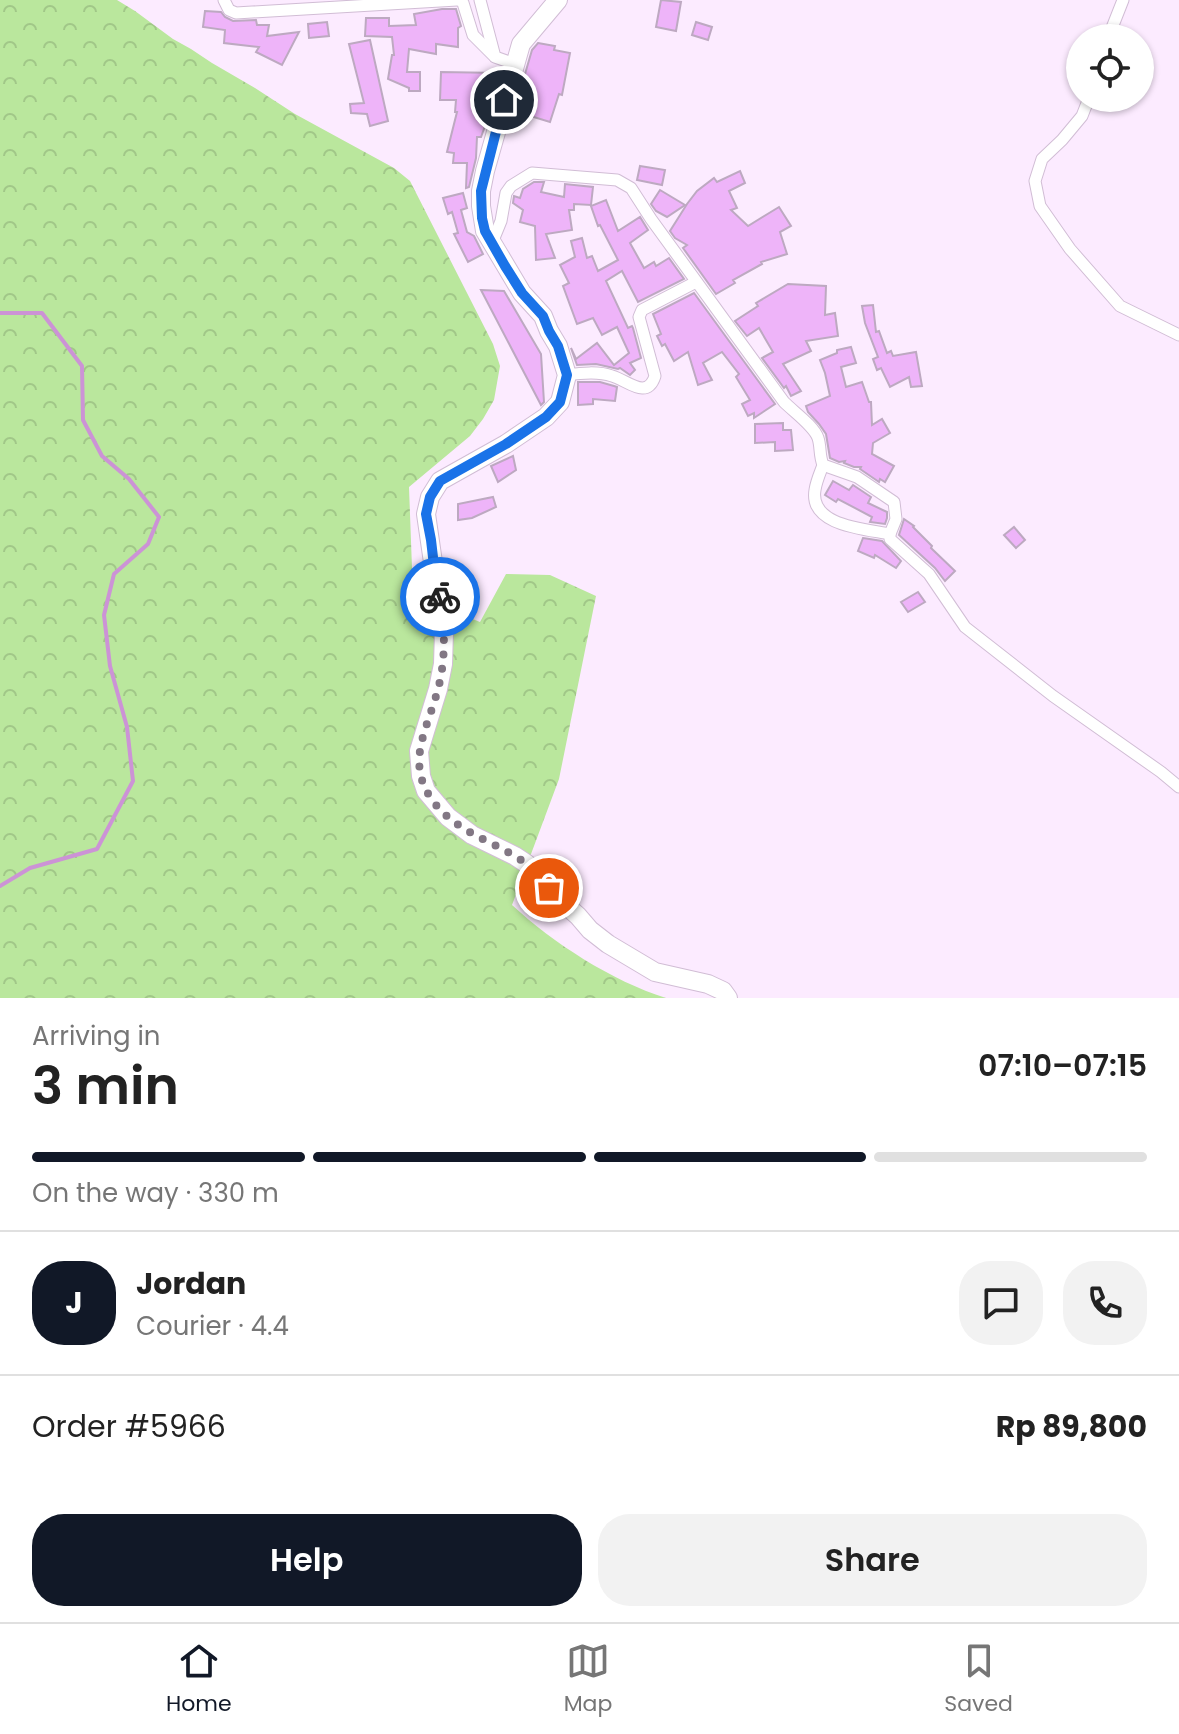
<!DOCTYPE html>
<meta charset="utf-8">
<style>
:root{--surface:#fff;--page:#f2f2f2;--text:#222;--muted:#767676;--line:#e0e0e0;--accent:#111827}
body{margin:0;font-family:Poppins,sans-serif;background:var(--page);color:var(--text);height:100vh;display:flex;flex-direction:column;font-size:30px;white-space:nowrap}
*{box-sizing:border-box;margin:0}
p{font-size:26px;color:var(--muted)}
.icon{flex:none;width:44px;height:44px;fill:none;stroke:currentColor;stroke-width:2;stroke-linecap:round;stroke-linejoin:round}
.map{position:relative;height:998px;overflow:hidden}
.sheet{display:flex;flex-direction:column;background:var(--surface);flex:1}
.sheet>*{flex:none}
.fabs{position:absolute;left:1066px;top:24px;display:grid;gap:16px}
.fabs a{display:grid;place-items:center;width:88px;height:88px;border-radius:50%;background:var(--surface);box-shadow:0 2px 6px #0004;font-size:40px}
.pin{position:absolute;display:grid;place-items:center;width:68px;height:68px;color:#fff;margin:-34px;border:4px solid #fff;border-radius:50%;box-shadow:0 2px 8px #0007}
.courier{position:absolute;display:grid;place-items:center;width:80px;height:80px;margin:-40px;border:6px solid #1a73e8;border-radius:50%;background:#fff;color:#222;box-shadow:0 2px 10px #0007}
.overview em{font-style:normal;font-weight:600}
.overview div{display:flex;flex-direction:column-reverse}
.overview{display:flex;align-items:center;justify-content:space-between;height:136px;padding:0 32px}
h1{font-size:52px;font-weight:600;line-height:60px}
.bar{display:grid;grid-template-columns:repeat(4,1fr);gap:12px 8px;align-content:center;height:96px;padding:0 32px}
.bar i{height:10px;border-radius:6px;background:var(--line)}
.bar .on{background:var(--accent)}
.bar p{grid-column:span 4}
.line{display:flex;align-items:center;gap:20px;padding:0 32px;border-top:2px solid var(--line)}
.line div{flex:1}
.round{display:grid;place-items:center;flex:none;width:84px;height:84px;border-radius:32px;background:var(--page)}
.action{display:flex;gap:16px;margin-top:auto;padding:16px 32px}
.action a{flex:1;height:92px;border-radius:32px;background:var(--accent);color:#fff;font-size:32px;font-weight:600;line-height:92px;text-align:center}
.action a+a{background:var(--page);color:var(--text)}
.dock{display:flex;justify-content:space-around;align-items:center;height:112px;border-top:2px solid var(--line);background:var(--surface);font-size:22px;color:var(--muted)}
.dock a{display:grid;justify-items:center;gap:4px}
.dock .on{color:var(--accent)}
.map>svg:first-child{display:block}
.forest{fill:url(#forest-crowns)}
.lines{fill:none;stroke-linecap:round;stroke-linejoin:round}
.stream{stroke:#cc93d6;stroke-width:4}
.building{fill:#eeb4f9;stroke:#bda9c1;stroke-width:2}
.street-casing{stroke:#d1bdd5;stroke-width:13}
.primary-casing{stroke:#d1bdd5;stroke-width:20}
.street{stroke:#fff;stroke-width:11}
.primary{stroke:#fff;stroke-width:18}
.done{stroke:#827784;stroke-width:8;stroke-dasharray:0 14.4}
.route{stroke:#1a73e8;stroke-width:10}
</style>
<div class="map">
<svg width="1179" height="998" viewBox="0 0 1179 998">
<defs>
<pattern id="forest-crowns" width="20" height="18" patternUnits="userSpaceOnUse" patternTransform="scale(2)"><rect width="20" height="18" fill="#bae79d"/><path d="M2 6a3 3 0 1 1 6 0M12 15a3 3 0 1 1 6 0" fill="none" stroke="#a1c788"/></pattern>
</defs>
<rect width="100%" height="100%" fill="#fcebff"/>
<!-- forest -->
<path class="forest" d="M0 0H117L135 11 173 39 191 49 212 63 255 88 295 114 394 168 410 181 493 344 500 366 494 400 483 419 470 436 409 487 413 595 480 622 506 574 550 575 596 596 559 779 512 905C553 943 612 981 666 998H0Z"/>
<g class="lines">
<!-- stream -->
<path class="stream" d="M0 313H42L82 366 83 420 102 456 129 479 159 517 148 544 114 574 104 615 110 666 127 727 133 781 97 849 30 868 0 886"/>
</g>
<!-- building -->
<g class="building">
<path d="M661 0 681 2 676 31 656 27Z"/>
<path d="M442 9H456L461 26 458 28V47L436 44V54L409 49 407 72H420V91H409V88L388 79 392 55H394L392 37 365 36 366 18H389V26L416 25 414 14Z"/>
<path d="M205 11 221 12 225 17 233 21 256 20 257 25H269L267 36 299 32 282 65 256 52 259 47 224 43 225 30 203 27Z"/>
<path d="M327 22 329 36 309 38 308 24Z"/>
<path d="M696 22 712 27 708 40 692 35Z"/>
<path d="M370 40 388 121 370 126 367 114 351 113 350 104 364 103 349 44Z"/>
<path d="M538 43 555 46 554 50 570 53 562 95 559 94 550 122 524 114 521 125 511 122 532 50Z"/>
<path d="M441 72 500 73 485 126 481 137H477L476 158 469 187 466 188 467 163H453L454 153 447 152 457 112H455L456 100H440Z"/>
<path d="M640 166 665 170 662 185 637 180Z"/>
<path d="M740 171 745 183 729 191 737 208 731 210 748 226 779 207 791 226 780 232 787 254 761 262 762 264 733 280 735 283 716 294 683 248 687 245 675 238 670 231 687 204 697 191 714 178 717 182Z"/>
<path d="M534 182H544L541 192 564 197 565 184 593 187 591 205 574 204V210H569L572 230 546 234 555 258 536 260 535 226 520 222 523 210 513 203 514 196 520 198 523 189Z"/>
<path d="M660 190 685 205 667 217 656 211 651 204Z"/>
<path d="M463 193 467 208 461 210 467 232 474 236 483 254 468 262 454 234 458 233 452 212 448 214 443 198Z"/>
<path d="M606 200 618 231 640 217 648 230 630 243 644 268 654 262 656 266 669 258 684 279 638 302 622 271 606 281 628 328 632 326 633 328 641 358 630 363 635 370 630 375 620 368 618 369 596 364 577 365 571 348 576 359 597 343 614 365 629 353 617 327 602 335 593 318 577 324 563 286 569 283 560 265 575 257 571 241 582 238 587 258 592 256 598 271 618 260 600 225 598 226 591 206Z"/>
<path d="M788 284 826 286 825 315 835 313 838 336 806 341 811 351 783 364 801 391 791 396 786 386 784 388 762 358 773 352 759 328 747 336 735 321 758 306 756 303Z"/>
<path d="M481 290 504 291 541 354 544 402 541 405Z"/>
<path d="M694 293 775 404 754 418V413L748 416 742 404 750 400 736 377 739 374 722 352 703 363 712 380 698 385 688 352 674 361 665 344 662 346 657 336 661 334 653 314Z"/>
<path d="M873 305 876 332 879 331 887 353 891 351 893 356 916 352 922 386 911 387 909 377 890 387 881 368 877 370 873 359 878 357 865 323 862 306Z"/>
<path d="M851 347 856 363 841 367 846 387 862 382 869 402H871L872 425 882 419 890 433 873 443 872 454 894 466 885 482 880 479 879 482 860 469 861 467H854L844 463 845 461 839 462 830 458 826 434 819 424 808 412 806 406 830 396 825 373 820 360 837 353V350Z"/>
<path d="M578 382H600L614 386 617 387 615 401 593 399V404L578 405Z"/>
<path d="M783 423V430H791L793 450 775 451V442L755 443V424Z"/>
<path d="M513 456 516 470 498 482 491 466Z"/>
<path d="M833 481 849 490 853 485 871 497 868 503 887 512V518L885 524 870 522 872 517 838 499 836 502 825 495Z"/>
<path d="M493 497 496 507 472 518 458 520V504Z"/>
<path d="M904 519 914 526 913 527 932 546 931 548 955 571 945 581 935 568 899 535Z"/>
<path d="M1014 527 1025 540 1016 548 1004 535Z"/>
<path d="M863 538 882 541 901 561 896 568 875 555 874 558 858 551Z"/>
<path d="M918 592 925 602 908 612 901 602Z"/>
</g>
<g class="lines">
<defs>
<g id="street">
<path d="M224 0 229 10 236 13 457 0"/>
<path d="M460 0 463 3 473 35 494 56"/>
<path d="M480 0 495 57 515 64"/>
<path d="M1108 38 1123 0"/>
<path d="M1089 98 1082 116 1062 140 1042 159 1035 181 1040 206 1070 249 1120 306 1179 335"/>
<path d="M492 243 501 221 506 193 511 186 532 173 617 180 631 188 651 219 784 402C794 412 814 426 818 438 821 447 819 455 823 465L857 477 894 502 896 519 890 534V539L929 574 965 627 1053 696 1161 772 1179 787"/>
<path d="M567 375C581 373 598 371 612 376 627 380 647 401 655 376L639 317 642 310 696 282"/>
<path d="M823 465C820 473 816 482 815 490 809 526 865 529 890 534"/>
</g>
<path id="primary" d="M558 0 521 44 485 171 481 191V206L485 231 522 293 543 316 549 331 558 346 567 375 560 402 546 417 506 444 440 481 430 497 426 514 436 583 440 599 444 632 443 664 438 689 419 751 421 776 426 791 448 817 472 835 515 856 527 864 561 901 578 916 590 930 608 944 655 972 708 984 723 991 728 998"/>
</defs>
<!-- street casing -->
<use href="#street" class="street-casing"/>
<!-- primary casing -->
<use href="#primary" class="primary-casing"/>
<!-- street -->
<use href="#street" class="street"/>
<!-- primary -->
<use href="#primary" class="primary"/>
</g>
<g class="lines">
<!-- done -->
<path class="done" d="M440 597C445 627 446 659 438 689 427 731 403 765 436 805 457 830 486 839 513 855 528 863 539 876 549 888"/>
<!-- route -->
<path class="route" d="M440 597 436 583 431 540 426 514 430 497 440 481 506 444 546 417 560 402 567 375 558 346 549 331 543 316 522 293 505 266 485 231 482 218 481 191 504 100"/>
</g>
</svg>
<div class="fabs">
<a><svg class="icon" aria-label="locate" viewBox="0 0 24 24"><circle cx="12" cy="12" r="6"/><path d="M12 2v4M12 18v4M2 12h4M18 12h4"/></svg></a>
</div>
<div class="pin" style="left:549px;top:888px;background:#ea580c"><svg class="icon" aria-label="bag" viewBox="0 0 24 24"><path d="M5 8h14l-1 12H6zM9 8a3 3 0 0 1 6 0"/></svg></div>
<div class="pin" style="left:504px;top:100px;background:#1f2937"><svg class="icon" aria-label="home" viewBox="0 0 24 24"><path d="M3 11l9-7 9 7M6 9v11h12V9"/></svg></div>
<div class="courier" style="left:440px;top:597px"><svg class="icon" aria-label="bike" viewBox="0 0 24 24"><circle cx="6" cy="16" r="4"/><circle cx="18" cy="16" r="4"/><path d="M6 16l4-8h5l3 8M10 8l3 8H6M13 5h3"/></svg></div>
</div>
<section class="sheet">
<div class="overview"><div><h1>3 min</h1><p>Arriving in</p></div><em>07:10–07:15</em></div>
<div class="bar"><i class="on"></i><i class="on"></i><i class="on"></i><i></i><p>On the way · 330 m</p></div>
<div class="line" style="height:144px"><b class="round" style="background:var(--accent);color:#fff">J</b><div><b>Jordan</b><p>Courier · 4.4</p></div><a class="round"><svg class="icon" aria-label="chat" viewBox="0 0 24 24"><path d="M4 5h16v11H9l-5 4z"/></svg></a><a class="round"><svg class="icon" aria-label="phone" viewBox="0 0 24 24"><path d="M5 4h4l2 5-3 2q2 4 5 5l2-3 5 2v4C11 20 4 13 5 4z"/></svg></a></div>
<div class="line" style="height:104px"><div>Order #5966</div><b>Rp 89,800</b></div>
<div class="action"><a>Help</a><a>Share</a></div>
</section>
<nav class="dock">
<a class="on"><svg class="icon" aria-label="home" viewBox="0 0 24 24"><path d="M3 11l9-7 9 7M6 9v11h12V9"/></svg>Home</a>
<a><svg class="icon" aria-label="map" viewBox="0 0 24 24"><path d="M3 6l6-2 6 2 6-2v14l-6 2-6-2-6 2zM9 4v14M15 6v14"/></svg>Map</a>
<a><svg class="icon" aria-label="saved" viewBox="0 0 24 24"><path d="M7 4h10v16l-5-4-5 4z"/></svg>Saved</a>
</nav>
